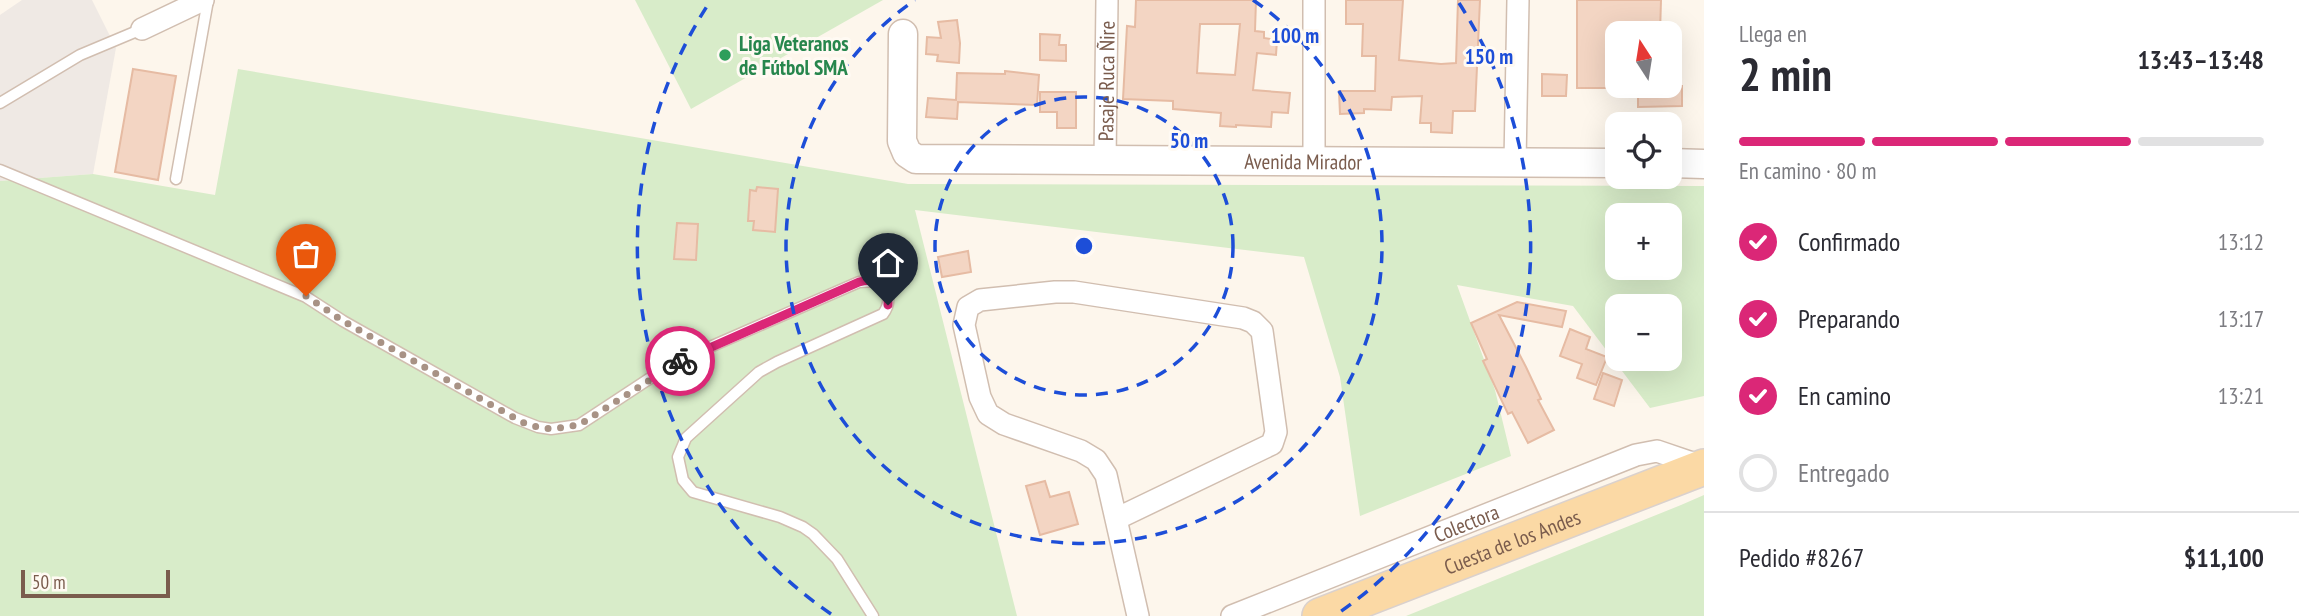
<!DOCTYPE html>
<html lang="es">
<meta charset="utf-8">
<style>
:root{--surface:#fff;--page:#f2f2f3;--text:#2b2b33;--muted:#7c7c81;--line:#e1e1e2;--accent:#db2777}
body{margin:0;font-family:"PT Sans Narrow",sans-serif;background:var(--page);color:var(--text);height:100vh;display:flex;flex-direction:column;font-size:26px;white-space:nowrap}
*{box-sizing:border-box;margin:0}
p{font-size:23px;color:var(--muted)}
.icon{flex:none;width:38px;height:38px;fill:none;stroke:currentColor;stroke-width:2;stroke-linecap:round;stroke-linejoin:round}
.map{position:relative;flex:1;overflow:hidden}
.sheet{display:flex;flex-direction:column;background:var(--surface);width:595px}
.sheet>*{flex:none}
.needle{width:46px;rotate:348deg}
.buttons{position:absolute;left:1605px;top:21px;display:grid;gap:14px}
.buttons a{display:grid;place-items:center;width:77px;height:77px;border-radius:14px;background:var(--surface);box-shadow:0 7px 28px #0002;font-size:35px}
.scale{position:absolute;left:21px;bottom:18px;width:149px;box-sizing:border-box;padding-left:7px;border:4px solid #7a5c4d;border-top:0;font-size:19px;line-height:24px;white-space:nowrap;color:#7a5c4d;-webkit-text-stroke:5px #fffaf3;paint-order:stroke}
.pin{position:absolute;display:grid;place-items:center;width:60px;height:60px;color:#fff;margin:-72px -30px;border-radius:50% 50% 50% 0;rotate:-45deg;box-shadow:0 0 7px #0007}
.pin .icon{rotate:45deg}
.courier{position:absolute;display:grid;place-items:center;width:70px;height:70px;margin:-35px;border:5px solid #db2777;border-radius:50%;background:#fff;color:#222;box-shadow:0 2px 9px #0007}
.head em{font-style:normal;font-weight:600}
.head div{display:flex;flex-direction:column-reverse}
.head{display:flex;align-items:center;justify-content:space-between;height:119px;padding:0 35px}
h1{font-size:46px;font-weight:600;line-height:52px}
.bar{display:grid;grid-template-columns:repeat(4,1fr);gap:10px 7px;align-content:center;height:84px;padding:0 35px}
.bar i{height:9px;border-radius:5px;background:var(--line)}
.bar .on{background:var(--accent)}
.bar p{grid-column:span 4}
.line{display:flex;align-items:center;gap:18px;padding:0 35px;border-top:2px solid var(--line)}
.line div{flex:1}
ol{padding:0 35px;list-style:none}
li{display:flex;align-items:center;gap:21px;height:77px}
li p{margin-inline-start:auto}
li .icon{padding:7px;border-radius:50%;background:var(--accent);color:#fff;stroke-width:4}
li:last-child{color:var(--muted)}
li i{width:38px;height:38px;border:4px solid var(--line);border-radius:50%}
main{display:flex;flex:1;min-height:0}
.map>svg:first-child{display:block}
.industrial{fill:#efe9e4}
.green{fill:#d8ecc9;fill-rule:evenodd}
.building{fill:#f3d5c3;stroke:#e6bba3;stroke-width:2;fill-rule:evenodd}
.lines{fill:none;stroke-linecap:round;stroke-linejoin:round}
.service-casing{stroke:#d1beb0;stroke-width:13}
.minor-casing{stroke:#d1beb0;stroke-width:24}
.tertiary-casing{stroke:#d1beb0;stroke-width:31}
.primary-casing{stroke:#dad1cd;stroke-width:38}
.service{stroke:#fff;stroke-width:10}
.minor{stroke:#fff;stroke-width:21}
.tertiary{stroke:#fff;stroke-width:28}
.primary{stroke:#fbd9a5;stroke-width:35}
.done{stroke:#a89285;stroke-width:7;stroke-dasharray:0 12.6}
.route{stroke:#db2777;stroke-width:9}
.ring{fill:none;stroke:#1d4ed8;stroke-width:3.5;stroke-dasharray:12 9}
.leisure-dot{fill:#2e9e5b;stroke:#fffaf3;stroke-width:2.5}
.labels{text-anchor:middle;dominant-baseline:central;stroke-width:6;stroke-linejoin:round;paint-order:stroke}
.leisure-label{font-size:21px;font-weight:bold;fill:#27864d;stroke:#fffaf3;text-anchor:start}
.street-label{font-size:21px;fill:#7a5c4d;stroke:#fffaf3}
.centre{fill:#1d4ed8;stroke:#fffaf3;stroke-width:3.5}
.ring-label{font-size:21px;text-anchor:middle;font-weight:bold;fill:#1d4ed8;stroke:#fffaf3;stroke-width:6;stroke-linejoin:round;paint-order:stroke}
</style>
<main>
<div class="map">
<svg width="1704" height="616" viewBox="0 0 1704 616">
<rect width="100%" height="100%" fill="#fdf6ec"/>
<!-- industrial -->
<path class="industrial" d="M22 0H92L116 48 93 174 0 181V15Z"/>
<!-- green -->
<g class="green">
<path d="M635 0H883L691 109Z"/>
<path d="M238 69 908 184 1704 186V396L1650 408 1573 306 1457 285 1495 390 1511 456 1360 516 1340 377 1304 257 915 210 1017 616H0V181L93 174 215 195ZM1617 215H1670V268H1617ZM1617 306H1670V359H1617Z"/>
<path d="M1704 495V616H1406L1681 505Z"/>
</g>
<!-- building -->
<g class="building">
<path d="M1136 0H1256L1255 31 1264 32V38L1277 40 1276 55 1257 53 1253 90 1290 93 1288 113 1272 112 1271 127 1236 125V127L1220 126 1221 113 1173 109V101L1123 99 1127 26 1135 27ZM1200 24H1240L1235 75 1197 73Z"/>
<path d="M1346 0H1403L1399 60 1441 64 1456 63 1458 0H1480L1475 111H1453L1452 133 1431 132V123H1420L1422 96 1392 97 1391 110 1364 109V113L1340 114 1339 91H1375L1376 56H1362L1363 24H1346Z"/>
<path d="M1577 0H1661L1660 33H1607V88H1577Z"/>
<path d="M957 20 960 43 959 63 937 61 938 55 926 54 927 37 941 38 938 22Z"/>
<path d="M1040 34 1060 35 1059 45H1066V61L1040 60Z"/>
<path d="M133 69 176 76 158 180 115 172Z"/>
<path d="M1005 71 1039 75 1037 105 958 102 957 119 926 117 928 98 956 100 957 73 1005 74Z"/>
<path d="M1542 74 1567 75 1566 96H1542Z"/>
<path d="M1638 86H1682V106L1638 107Z"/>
<path d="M1040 92H1076V128H1057V112H1040Z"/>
<path d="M757 187 778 189 775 232 753 230 754 221H748L750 190 756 191Z"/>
<path d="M677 223 698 224 696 260 674 259Z"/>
<path d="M968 251 971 272 942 277 938 257Z"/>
<path d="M1517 302 1566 311 1562 327 1499 315 1526 367 1541 399 1538 400 1554 430 1528 443 1512 412 1508 414 1483 361 1487 359 1471 323Z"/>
<path d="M1570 329 1590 337 1586 349 1607 357 1596 385 1577 378 1582 364 1560 356Z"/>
<path d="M1603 373 1622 380 1614 406 1594 399Z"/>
<path d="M1045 481 1050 497 1069 492 1078 524 1040 535 1026 486Z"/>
</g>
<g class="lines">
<defs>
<g id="service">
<path d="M0 103 80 55 142 29"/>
<path d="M0 170 306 297 343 321 515 418 538 427 551 429 579 425 661 371 687 357 859 282 877 281C889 289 892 302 883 314L777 362 759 372 686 438 678 457 683 480 693 492 780 517 803 527 813 534 837 559 873 616"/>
<path d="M176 179 208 0"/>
</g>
<g id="minor">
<path d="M142 29 203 0"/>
<path id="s1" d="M1105 161 1107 0"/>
<path d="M1314 162V0"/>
<path d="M1515 162 1518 0"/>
<path d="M1116 519 1272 444 1276 432 1262 331 1253 322 1243 318 1074 292H1055L980 300 968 307 964 325 980 397 988 414 1004 424 1081 451 1096 460 1106 475 1138 616"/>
<path id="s2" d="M1232 616 1636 455 1657 451 1704 467"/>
</g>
<g id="tertiary">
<path id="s3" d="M903 34 902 141 907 153 916 159 1617 163"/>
<path d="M1670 163 1704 164"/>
</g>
<g id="primary">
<path id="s4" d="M1320 616 1704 467"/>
</g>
</defs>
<!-- service casing -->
<use href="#service" class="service-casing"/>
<!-- minor casing -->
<use href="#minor" class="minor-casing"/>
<!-- tertiary casing -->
<use href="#tertiary" class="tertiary-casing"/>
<!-- primary casing -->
<use href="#primary" class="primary-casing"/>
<!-- service -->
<use href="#service" class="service"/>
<!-- minor -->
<use href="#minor" class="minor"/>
<!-- tertiary -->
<use href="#tertiary" class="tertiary"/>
<!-- primary -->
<use href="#primary" class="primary"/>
</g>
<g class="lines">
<!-- done -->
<path class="done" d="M306 296 343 321 495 407 526 424 538 427 551 429 579 425 680 361"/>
<!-- route -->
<path class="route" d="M680 361 859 282C877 277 889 286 888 305"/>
</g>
<!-- distance rings -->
<g class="ring">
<circle cx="1084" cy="246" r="149"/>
<path d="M1253 0A298 298 0 1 1 915 0"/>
<path d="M831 614A447 447 0 0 1 709 3M1459 3A447 447 0 0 1 1337 614"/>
</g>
<!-- markers -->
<circle class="leisure-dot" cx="725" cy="55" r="7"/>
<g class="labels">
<!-- leisure labels -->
<g class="leisure-label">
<text x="739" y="43">Liga Veteranos<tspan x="739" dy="24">de Fútbol SMA</tspan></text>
</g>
<!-- street labels -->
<g class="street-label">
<text stroke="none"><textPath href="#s1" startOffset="80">Pasaje Ruca Ñire</textPath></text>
<text stroke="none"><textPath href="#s3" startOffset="518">Avenida Mirador</textPath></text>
<text stroke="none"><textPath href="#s2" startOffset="252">Colectora</textPath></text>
<text stroke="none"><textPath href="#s4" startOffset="206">Cuesta de los Andes</textPath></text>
</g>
</g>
<circle cx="1084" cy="246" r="10" class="centre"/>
<g class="ring-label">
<text x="1295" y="43">100 m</text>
<text x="1489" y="64">150 m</text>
<text x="1189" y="148">50 m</text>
</g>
</svg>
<div class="buttons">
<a><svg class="needle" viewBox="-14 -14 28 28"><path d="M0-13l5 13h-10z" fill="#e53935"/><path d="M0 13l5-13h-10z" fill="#7c7c81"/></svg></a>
<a><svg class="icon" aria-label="locate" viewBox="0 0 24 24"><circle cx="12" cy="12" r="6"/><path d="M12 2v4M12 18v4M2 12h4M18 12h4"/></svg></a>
<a>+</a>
<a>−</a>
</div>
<div class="scale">50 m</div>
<div class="pin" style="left:306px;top:296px;background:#ea580c"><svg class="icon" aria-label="bag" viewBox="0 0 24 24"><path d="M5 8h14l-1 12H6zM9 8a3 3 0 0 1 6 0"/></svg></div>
<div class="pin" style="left:888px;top:305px;background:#1f2937"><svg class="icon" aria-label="home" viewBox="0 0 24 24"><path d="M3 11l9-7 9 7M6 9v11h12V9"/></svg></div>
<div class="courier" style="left:680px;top:361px"><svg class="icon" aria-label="bike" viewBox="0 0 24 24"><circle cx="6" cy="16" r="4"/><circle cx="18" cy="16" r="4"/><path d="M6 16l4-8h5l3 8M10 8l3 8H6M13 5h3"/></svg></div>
</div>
<section class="sheet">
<div class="head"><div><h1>2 min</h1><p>Llega en</p></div><em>13:43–13:48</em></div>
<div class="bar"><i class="on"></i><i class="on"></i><i class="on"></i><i></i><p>En camino · 80 m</p></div>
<ol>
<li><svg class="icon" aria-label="check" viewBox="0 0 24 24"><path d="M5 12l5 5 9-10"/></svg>Confirmado<p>13:12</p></li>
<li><svg class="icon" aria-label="check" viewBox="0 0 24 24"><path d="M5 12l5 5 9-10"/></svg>Preparando<p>13:17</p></li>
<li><svg class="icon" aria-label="check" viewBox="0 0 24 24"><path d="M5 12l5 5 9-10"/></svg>En camino<p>13:21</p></li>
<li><i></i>Entregado</li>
</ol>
<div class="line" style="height:91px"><div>Pedido #8267</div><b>$11,100</b></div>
</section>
</main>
